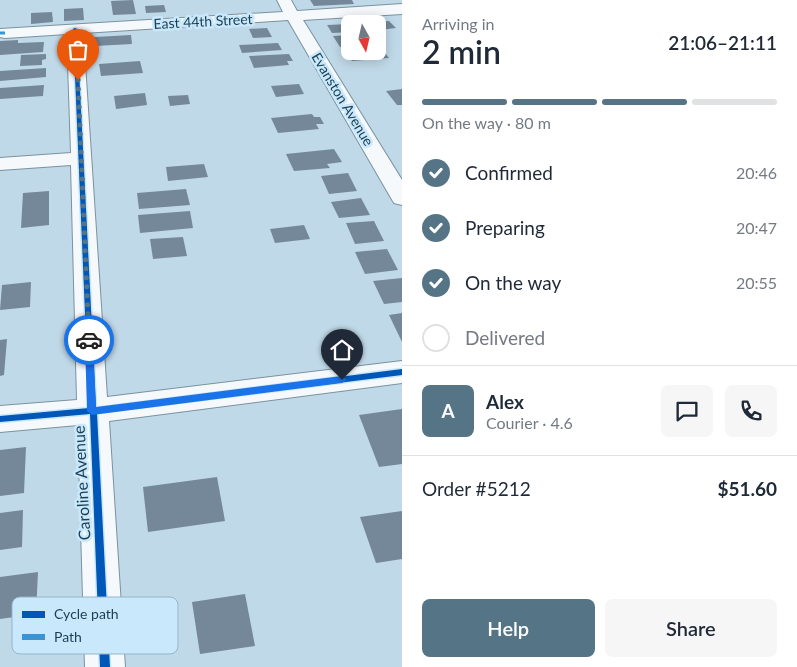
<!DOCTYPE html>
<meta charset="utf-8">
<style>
:root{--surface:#fff;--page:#f6f6f7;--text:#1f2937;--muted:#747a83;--line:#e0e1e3;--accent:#557486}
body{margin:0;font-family:Lato,sans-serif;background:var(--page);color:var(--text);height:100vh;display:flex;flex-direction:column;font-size:19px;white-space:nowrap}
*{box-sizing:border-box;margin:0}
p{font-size:16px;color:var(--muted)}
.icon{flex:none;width:28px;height:28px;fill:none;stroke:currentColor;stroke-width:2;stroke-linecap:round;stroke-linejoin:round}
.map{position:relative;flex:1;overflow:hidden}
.drawer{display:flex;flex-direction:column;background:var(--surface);width:395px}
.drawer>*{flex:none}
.needle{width:32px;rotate:172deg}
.tools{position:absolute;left:341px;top:15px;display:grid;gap:10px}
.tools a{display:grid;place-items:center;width:45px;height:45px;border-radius:8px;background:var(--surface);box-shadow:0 2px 12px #0003;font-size:25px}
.pin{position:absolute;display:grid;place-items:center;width:42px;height:42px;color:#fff;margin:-51px -21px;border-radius:50% 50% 50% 0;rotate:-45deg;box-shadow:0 0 5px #0007}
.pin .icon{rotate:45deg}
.courier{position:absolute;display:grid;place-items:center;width:50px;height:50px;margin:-25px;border:4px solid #1a73e8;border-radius:50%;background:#fff;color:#222;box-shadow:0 1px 6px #0007}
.summary em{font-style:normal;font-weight:600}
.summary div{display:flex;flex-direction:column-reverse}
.summary{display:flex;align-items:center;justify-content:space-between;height:85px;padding:0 20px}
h1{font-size:32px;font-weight:600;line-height:38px}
.bar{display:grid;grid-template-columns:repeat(4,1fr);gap:8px 5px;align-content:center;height:60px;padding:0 20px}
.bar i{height:6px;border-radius:4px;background:var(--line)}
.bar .selected{background:var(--accent)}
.bar p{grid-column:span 4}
.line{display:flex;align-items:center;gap:12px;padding:0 20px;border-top:1px solid var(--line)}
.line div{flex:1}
.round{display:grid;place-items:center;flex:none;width:52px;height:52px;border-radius:8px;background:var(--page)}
ol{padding:0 20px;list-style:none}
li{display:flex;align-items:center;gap:15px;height:55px}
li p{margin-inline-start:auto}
li .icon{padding:5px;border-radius:50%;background:var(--accent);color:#fff;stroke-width:4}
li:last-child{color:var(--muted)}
li i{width:28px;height:28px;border:2px solid var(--line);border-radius:50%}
.button{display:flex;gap:10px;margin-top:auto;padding:10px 20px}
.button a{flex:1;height:58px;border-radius:8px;background:var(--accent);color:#fff;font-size:20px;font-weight:600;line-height:58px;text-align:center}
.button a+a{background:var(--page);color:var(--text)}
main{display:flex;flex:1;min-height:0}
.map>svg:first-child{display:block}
.building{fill:#748899}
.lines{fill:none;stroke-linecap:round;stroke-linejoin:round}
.minor-casing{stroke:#7a929f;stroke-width:2}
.minor{fill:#f6f9fc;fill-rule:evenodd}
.quiet{stroke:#3894d4;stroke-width:3;stroke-dasharray:6 3;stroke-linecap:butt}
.cycleway-casing{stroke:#c9e8fb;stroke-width:3}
.cycleway{fill:#0057b8;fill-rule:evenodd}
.route{fill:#1a73e8}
.done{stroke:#557486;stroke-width:5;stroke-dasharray:0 9}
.labels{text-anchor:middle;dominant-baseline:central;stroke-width:5;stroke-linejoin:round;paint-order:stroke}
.far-street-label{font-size:14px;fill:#1b3e51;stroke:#c9e8fb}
.street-label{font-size:16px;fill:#1b3e51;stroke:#c9e8fb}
.key{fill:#c9e8fb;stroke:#95b5c8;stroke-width:1}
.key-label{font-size:14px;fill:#1b3e51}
</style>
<main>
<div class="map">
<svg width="402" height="667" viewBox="0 0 402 667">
<rect width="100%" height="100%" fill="#c0d9e8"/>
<!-- building -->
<g class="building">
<path d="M133 0 136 14 113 15 111 1Z"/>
<path d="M310 0H352L354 4 314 6Z"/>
<path d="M164 5 166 12 146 13 145 6Z"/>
<path d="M83 8 84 20 64 21V9Z"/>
<path d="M52 12 53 22 31 24V13Z"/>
<path d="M389 21 396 28 379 30 378 24 373 22Z"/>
<path d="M350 24V32L332 33 327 25Z"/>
<path d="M267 28 272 37 253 38 249 29Z"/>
<path d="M131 35 132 44 95 46V37Z"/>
<path d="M350 35V46L340 47 333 36Z"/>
<path d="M18 40V43L44 42 43 52 0 55V41Z"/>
<path d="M278 43 282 50 242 53 239 45Z"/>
<path d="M378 49H382L389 58 352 61 346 52 378 51Z"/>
<path d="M46 54V59L42 60V65L20 66 21 55Z"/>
<path d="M289 54 293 61H287L289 65 254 68 249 56Z"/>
<path d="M140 61 143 73 101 76 99 64Z"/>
<path d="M46 68V77L0 81V71Z"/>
<path d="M299 84 304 94 276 97 271 86Z"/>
<path d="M44 85 43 96 0 99V88Z"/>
<path d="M402 89V105H397L386 91Z"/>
<path d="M145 93 147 105 116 109 114 96Z"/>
<path d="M188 95 190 104 170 106 168 96Z"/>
<path d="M312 114 314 117H320L324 124H316L319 129 278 133 271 118Z"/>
<path d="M334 149 342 162 327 164 330 168 294 171 286 154Z"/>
<path d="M204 164 208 177 168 181 166 167Z"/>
<path d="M348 173 357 191 329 194 321 176Z"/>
<path d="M186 189 190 205 139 209 137 193Z"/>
<path d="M49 191V225L21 228 23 193Z"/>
<path d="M361 198 370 215 339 218 331 202Z"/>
<path d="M190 211 193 228 140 233 138 215Z"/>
<path d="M374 221 384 241 355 244 346 223Z"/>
<path d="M304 225 310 239 275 243 270 229Z"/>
<path d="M183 237 187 256 153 259 150 239Z"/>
<path d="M387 249 398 270 365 274 355 252Z"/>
<path d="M402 278V302L384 304 373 281Z"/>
<path d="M31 282 30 307 0 310 2 285Z"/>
<path d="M402 313V342L389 315Z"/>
<path d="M7 339 4 375 0 376V340Z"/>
<path d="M402 409V464L379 467 359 415Z"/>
<path d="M26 447 24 493 0 496V450Z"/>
<path d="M217 477 225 521 148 532 143 487Z"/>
<path d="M23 510 22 547 0 550V513Z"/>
<path d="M402 511V559L376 563 360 517Z"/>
<path d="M38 572 36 614 0 619V577Z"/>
<path d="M245 594 255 646 200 654 192 602Z"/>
</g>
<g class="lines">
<defs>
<path id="minor" d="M277 0H291L297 11 402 4V14L303 20 402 180V205L394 203 391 198 288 20 83 33 107 397 402 361V383L109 421 125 667H85L78 425 0 432V406L77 400 71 165 0 170V158L71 153 67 34 5 38 0 37V29L283 12Z"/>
</defs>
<!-- minor casing -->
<use href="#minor" class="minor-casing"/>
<!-- minor -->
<use href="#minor" class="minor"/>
<!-- quiet -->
<path class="quiet" d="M0 33H5"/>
<defs>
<path id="cycleway" d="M75 28 77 29 96 408 402 369V375L97 413 110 667H100L90 414 0 422V416L89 408 73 29Z"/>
</defs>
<!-- cycleway casing -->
<use href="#cycleway" class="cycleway-casing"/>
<!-- cycleway -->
<use href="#cycleway" class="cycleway"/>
</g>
<!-- route -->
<path class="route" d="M89 337 93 340 96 407 342 376 347 380 342 383 92 415 87 411 85 340Z"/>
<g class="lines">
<!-- done -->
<path class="done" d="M78 80 89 340"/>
</g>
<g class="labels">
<!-- far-street labels -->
<g class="far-street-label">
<text transform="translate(203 21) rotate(-3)">East 44th Street</text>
<text transform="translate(343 99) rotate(59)">Evanston Avenue</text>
</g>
<!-- street labels -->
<g class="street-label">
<text transform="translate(81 483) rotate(-93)">Caroline Avenue</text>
</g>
</g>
<!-- legend -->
<rect x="12" y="597" width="166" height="57" rx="8" class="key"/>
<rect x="22" y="611" width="23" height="7" fill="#0057b8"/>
<rect x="22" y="634" width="23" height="6" fill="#3894d4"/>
<g class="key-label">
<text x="54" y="619">Cycle path</text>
<text x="54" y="642">Path</text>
</g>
</svg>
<div class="tools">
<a><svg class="needle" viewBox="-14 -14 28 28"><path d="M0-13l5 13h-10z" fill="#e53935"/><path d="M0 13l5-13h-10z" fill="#747a83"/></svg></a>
</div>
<div class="pin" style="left:78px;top:80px;background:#ea580c"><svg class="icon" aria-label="bag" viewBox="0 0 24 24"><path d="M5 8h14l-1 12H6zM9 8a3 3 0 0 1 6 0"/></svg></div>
<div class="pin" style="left:342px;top:380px;background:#1f2937"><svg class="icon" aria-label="home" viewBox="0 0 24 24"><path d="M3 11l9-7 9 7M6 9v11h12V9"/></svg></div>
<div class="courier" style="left:89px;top:340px"><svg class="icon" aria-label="car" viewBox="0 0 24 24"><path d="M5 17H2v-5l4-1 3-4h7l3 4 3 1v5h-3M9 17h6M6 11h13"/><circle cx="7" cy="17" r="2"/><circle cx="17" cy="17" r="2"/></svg></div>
</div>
<section class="drawer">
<div class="summary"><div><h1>2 min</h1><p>Arriving in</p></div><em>21:06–21:11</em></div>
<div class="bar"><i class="selected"></i><i class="selected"></i><i class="selected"></i><i></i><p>On the way · 80 m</p></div>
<ol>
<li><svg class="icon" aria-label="check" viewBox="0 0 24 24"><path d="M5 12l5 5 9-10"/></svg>Confirmed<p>20:46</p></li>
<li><svg class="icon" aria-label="check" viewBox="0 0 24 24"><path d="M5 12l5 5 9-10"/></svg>Preparing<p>20:47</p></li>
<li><svg class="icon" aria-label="check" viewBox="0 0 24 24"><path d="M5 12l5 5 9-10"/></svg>On the way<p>20:55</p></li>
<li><i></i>Delivered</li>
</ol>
<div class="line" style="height:90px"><b class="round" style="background:var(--accent);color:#fff">A</b><div><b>Alex</b><p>Courier · 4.6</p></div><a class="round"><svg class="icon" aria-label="chat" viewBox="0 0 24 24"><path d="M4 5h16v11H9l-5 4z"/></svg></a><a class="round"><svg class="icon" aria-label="phone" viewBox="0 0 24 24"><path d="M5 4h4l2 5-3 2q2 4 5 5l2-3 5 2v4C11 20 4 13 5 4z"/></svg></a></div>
<div class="line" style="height:65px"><div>Order #5212</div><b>$51.60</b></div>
<div class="button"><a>Help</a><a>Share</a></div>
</section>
</main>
